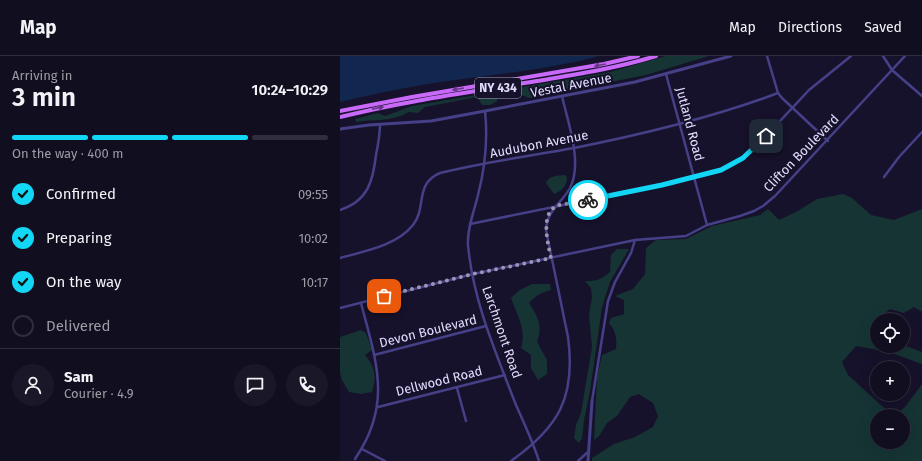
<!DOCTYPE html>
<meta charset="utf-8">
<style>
:root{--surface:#110e20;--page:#1a1729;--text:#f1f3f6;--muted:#9c9ca5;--line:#302e3e;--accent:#12d6f5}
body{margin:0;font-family:"Fira Sans",sans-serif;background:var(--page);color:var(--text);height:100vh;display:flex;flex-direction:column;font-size:15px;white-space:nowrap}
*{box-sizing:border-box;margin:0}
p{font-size:13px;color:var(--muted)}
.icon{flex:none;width:22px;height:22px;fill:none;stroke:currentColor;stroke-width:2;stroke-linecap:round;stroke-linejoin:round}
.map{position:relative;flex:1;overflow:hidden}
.drawer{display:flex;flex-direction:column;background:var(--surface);width:340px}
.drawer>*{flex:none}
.buttons{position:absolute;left:530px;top:257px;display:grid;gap:8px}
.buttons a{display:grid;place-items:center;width:40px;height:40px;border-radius:50%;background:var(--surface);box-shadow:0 4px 16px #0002,0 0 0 1px var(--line);font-size:20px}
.pin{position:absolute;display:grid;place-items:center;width:34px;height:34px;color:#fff;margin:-17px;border-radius:8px;box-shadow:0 2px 6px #0006}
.courier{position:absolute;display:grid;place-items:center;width:40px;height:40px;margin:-20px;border:3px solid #12d6f5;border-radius:50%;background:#fff;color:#222;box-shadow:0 1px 5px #0007}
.summary em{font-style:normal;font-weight:600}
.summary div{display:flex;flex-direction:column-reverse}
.summary{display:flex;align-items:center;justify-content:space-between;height:68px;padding:0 12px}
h1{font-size:26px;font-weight:600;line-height:30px}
.bar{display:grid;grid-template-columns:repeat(4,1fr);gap:6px 4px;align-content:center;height:48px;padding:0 12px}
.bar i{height:5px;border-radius:3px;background:var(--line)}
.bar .active{background:var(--accent)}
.bar p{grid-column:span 4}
.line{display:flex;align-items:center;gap:10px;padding:0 12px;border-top:1px solid var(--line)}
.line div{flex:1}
.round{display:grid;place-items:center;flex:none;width:42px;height:42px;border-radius:21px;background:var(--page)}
ol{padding:0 12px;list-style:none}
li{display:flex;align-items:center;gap:12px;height:44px}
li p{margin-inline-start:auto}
li .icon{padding:4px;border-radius:50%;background:var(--accent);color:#111;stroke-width:4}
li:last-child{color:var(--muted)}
li i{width:22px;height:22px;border:2px solid var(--line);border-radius:50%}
header{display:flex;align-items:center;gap:24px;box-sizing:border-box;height:56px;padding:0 20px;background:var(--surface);border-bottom:1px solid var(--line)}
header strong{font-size:19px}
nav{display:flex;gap:22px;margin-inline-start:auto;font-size:14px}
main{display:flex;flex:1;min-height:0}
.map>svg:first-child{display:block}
.green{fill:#163434}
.water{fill:#12274f}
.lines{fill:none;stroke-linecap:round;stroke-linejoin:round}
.minor{stroke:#454087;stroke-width:2.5}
.tertiary{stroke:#454087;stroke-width:3}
.primary{stroke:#c869f9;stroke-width:4}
.oneway{fill:#673988}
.done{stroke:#9b96b4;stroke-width:4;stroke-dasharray:0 7.2}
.route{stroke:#12d6f5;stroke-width:5}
.labels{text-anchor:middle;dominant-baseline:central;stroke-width:4;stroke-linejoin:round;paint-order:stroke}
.shield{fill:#17122b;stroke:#a5a0bf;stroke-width:1}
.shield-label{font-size:12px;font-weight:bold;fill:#e2ddfe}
.street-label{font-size:13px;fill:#e2ddfe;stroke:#17122b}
</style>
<header>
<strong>Map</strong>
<nav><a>Map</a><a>Directions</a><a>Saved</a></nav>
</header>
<main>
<section class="drawer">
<div class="summary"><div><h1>3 min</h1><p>Arriving in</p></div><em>10:24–10:29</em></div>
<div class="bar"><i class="active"></i><i class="active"></i><i class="active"></i><i></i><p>On the way · 400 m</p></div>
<ol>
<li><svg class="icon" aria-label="check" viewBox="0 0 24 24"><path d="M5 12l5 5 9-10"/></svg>Confirmed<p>09:55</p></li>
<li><svg class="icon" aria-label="check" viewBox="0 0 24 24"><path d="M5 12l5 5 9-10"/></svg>Preparing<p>10:02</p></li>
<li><svg class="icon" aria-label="check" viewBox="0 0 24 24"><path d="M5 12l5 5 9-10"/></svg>On the way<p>10:17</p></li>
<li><i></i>Delivered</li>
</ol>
<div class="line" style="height:72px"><a class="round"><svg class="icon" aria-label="person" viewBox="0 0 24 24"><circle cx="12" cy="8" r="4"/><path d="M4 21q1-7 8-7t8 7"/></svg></a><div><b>Sam</b><p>Courier · 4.9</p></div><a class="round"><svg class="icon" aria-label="chat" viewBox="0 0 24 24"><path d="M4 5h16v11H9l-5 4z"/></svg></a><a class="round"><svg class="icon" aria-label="phone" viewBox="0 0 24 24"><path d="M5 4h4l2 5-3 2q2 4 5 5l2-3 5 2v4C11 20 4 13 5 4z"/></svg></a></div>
</section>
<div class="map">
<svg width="582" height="405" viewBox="0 0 582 405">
<rect width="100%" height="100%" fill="#17122b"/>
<!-- green -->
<g class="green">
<path d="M326 0H369L306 19 190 42 172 36 158 39 157 45 150 49H142L137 41 85 51 78 57 69 56C52 66 34 63 16 66L15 63 38 57 45 60 72 50 270 16Z"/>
<path d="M225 119 227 121C227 130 222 135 214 138L206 127C209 119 217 120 225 119Z"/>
<path d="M503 138 512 142 531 159 554 164 582 153V256L574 251 564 257 550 253 538 263 539 264H537V290L563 289 582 296V308L549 296 516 290 502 306 508 319 553 360H537V386H563V360H554L565 351 582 328V405H252V402L274 388 295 381 313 371 318 360 313 347 299 338 290 341 277 360 267 367 259 380 254 384 257 321 262 299 276 293C277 283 276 275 269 267L271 262 284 258V244L275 240 293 233 305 218 306 192 316 184 346 183 372 170 420 159 428 153 439 164 456 156 477 143Z"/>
<path d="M277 193H289L270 226 262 251 250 335 244 364 242 382 239 387 234 382 236 369 241 357 252 291 249 259 252 241 251 232 245 225C257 225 261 224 270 216L271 199Z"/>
<path d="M192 228H210L211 234C202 236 195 240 189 247 198 261 203 269 197 286L207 304V318L198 324 191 312V299L181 292C187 274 177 259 171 242L180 234Z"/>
<path d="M21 274 26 277 32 294 25 299C35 310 37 322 32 336L21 338 9 336 2 324 0 316V281Z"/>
</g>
<!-- water -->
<path class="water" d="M0 0H259C203 15 144 19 87 28 58 33 29 39 0 46Z"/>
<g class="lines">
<!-- minor -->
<g class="minor">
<path d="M427 0 438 37 442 42 488 85"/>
<path d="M543 0 552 14 582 40"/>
<path d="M326 18 367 169"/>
<path d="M145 55C148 83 145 112 138 139 134 156 127 172 128 189 133 245 156 297 176 349 184 367 193 386 199 405"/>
<path d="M544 121 559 101 582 76"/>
<path d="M0 154C28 145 33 125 36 99 38 89 40 78 40 68"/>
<path d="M130 168 322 129 375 116 390 110 403 102 412 95 469 34 511 0"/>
<path d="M0 202C25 195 56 190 73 169 87 152 74 128 100 117 144 106 190 100 234 92 304 78 372 62 438 37"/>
<path d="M0 252 133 218 295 184 346 180 367 169 400 160 414 155 423 150 435 140 565 0"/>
<path d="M34 299 146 270"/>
<path d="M117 332 126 365"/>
<path d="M252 345 268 245 275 226 291 197 295 184"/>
<path d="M38 351 165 319"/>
<path d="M22 393 45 405"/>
<path d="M15 403C53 348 36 305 21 247"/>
<path d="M171 405C219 371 236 341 228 281L206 174C207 154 221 148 230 132 243 107 228 67 222 40"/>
<path d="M238 405 248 396"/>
</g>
<!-- tertiary -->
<g class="tertiary">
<path d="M0 73 29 69 91 65 145 55 295 26 391 0"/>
<path d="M248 405 252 345"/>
</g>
<!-- primary -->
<g class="primary">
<path d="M0 55 72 41 264 8 298 0"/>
<path d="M0 61C65 45 131 36 197 25 238 18 277 12 316 0"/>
</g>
</g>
<!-- one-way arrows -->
<defs><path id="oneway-solid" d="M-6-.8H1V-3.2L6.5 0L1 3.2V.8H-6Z"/></defs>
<g class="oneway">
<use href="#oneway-solid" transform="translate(260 9) rotate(170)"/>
<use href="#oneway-solid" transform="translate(118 33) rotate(170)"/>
<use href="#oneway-solid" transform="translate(38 52) rotate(-11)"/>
</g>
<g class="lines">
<!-- done -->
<path class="done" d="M44 240 133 218 211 202C208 188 199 155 219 149L248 144"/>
<!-- route -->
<path class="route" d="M248 144 322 129 381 114 403 102 426 80"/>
</g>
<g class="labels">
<!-- shield labels -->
<rect class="shield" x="135" y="22" width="46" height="20" rx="3"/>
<g class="shield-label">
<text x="158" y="32">NY 434</text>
</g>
<!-- street labels -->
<g class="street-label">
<text transform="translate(231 29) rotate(-11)">Vestal Avenue</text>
<text transform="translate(350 68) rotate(75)">Jutland Road</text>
<text transform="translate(199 88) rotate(-11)">Audubon Avenue</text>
<text transform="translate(461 97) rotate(-46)">Clifton Boulevard</text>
<text transform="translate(88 275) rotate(-14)">Devon Boulevard</text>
<text transform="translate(162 276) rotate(71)">Larchmont Road</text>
<text transform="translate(99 325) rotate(-14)">Dellwood Road</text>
</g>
</g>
</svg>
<div class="buttons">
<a><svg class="icon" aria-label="locate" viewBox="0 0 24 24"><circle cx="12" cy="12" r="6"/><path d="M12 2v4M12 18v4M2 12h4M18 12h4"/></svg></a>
<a>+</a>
<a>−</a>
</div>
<div class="pin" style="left:44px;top:240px;background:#ea580c"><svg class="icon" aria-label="bag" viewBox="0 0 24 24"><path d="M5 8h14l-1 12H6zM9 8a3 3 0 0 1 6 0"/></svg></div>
<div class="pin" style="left:426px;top:80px;background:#1f2937"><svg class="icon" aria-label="home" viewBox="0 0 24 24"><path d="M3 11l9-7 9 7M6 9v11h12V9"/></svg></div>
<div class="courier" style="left:248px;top:144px"><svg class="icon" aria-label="bike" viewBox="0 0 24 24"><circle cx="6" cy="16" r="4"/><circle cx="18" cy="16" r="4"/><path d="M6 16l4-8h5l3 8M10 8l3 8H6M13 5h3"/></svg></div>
</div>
</main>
